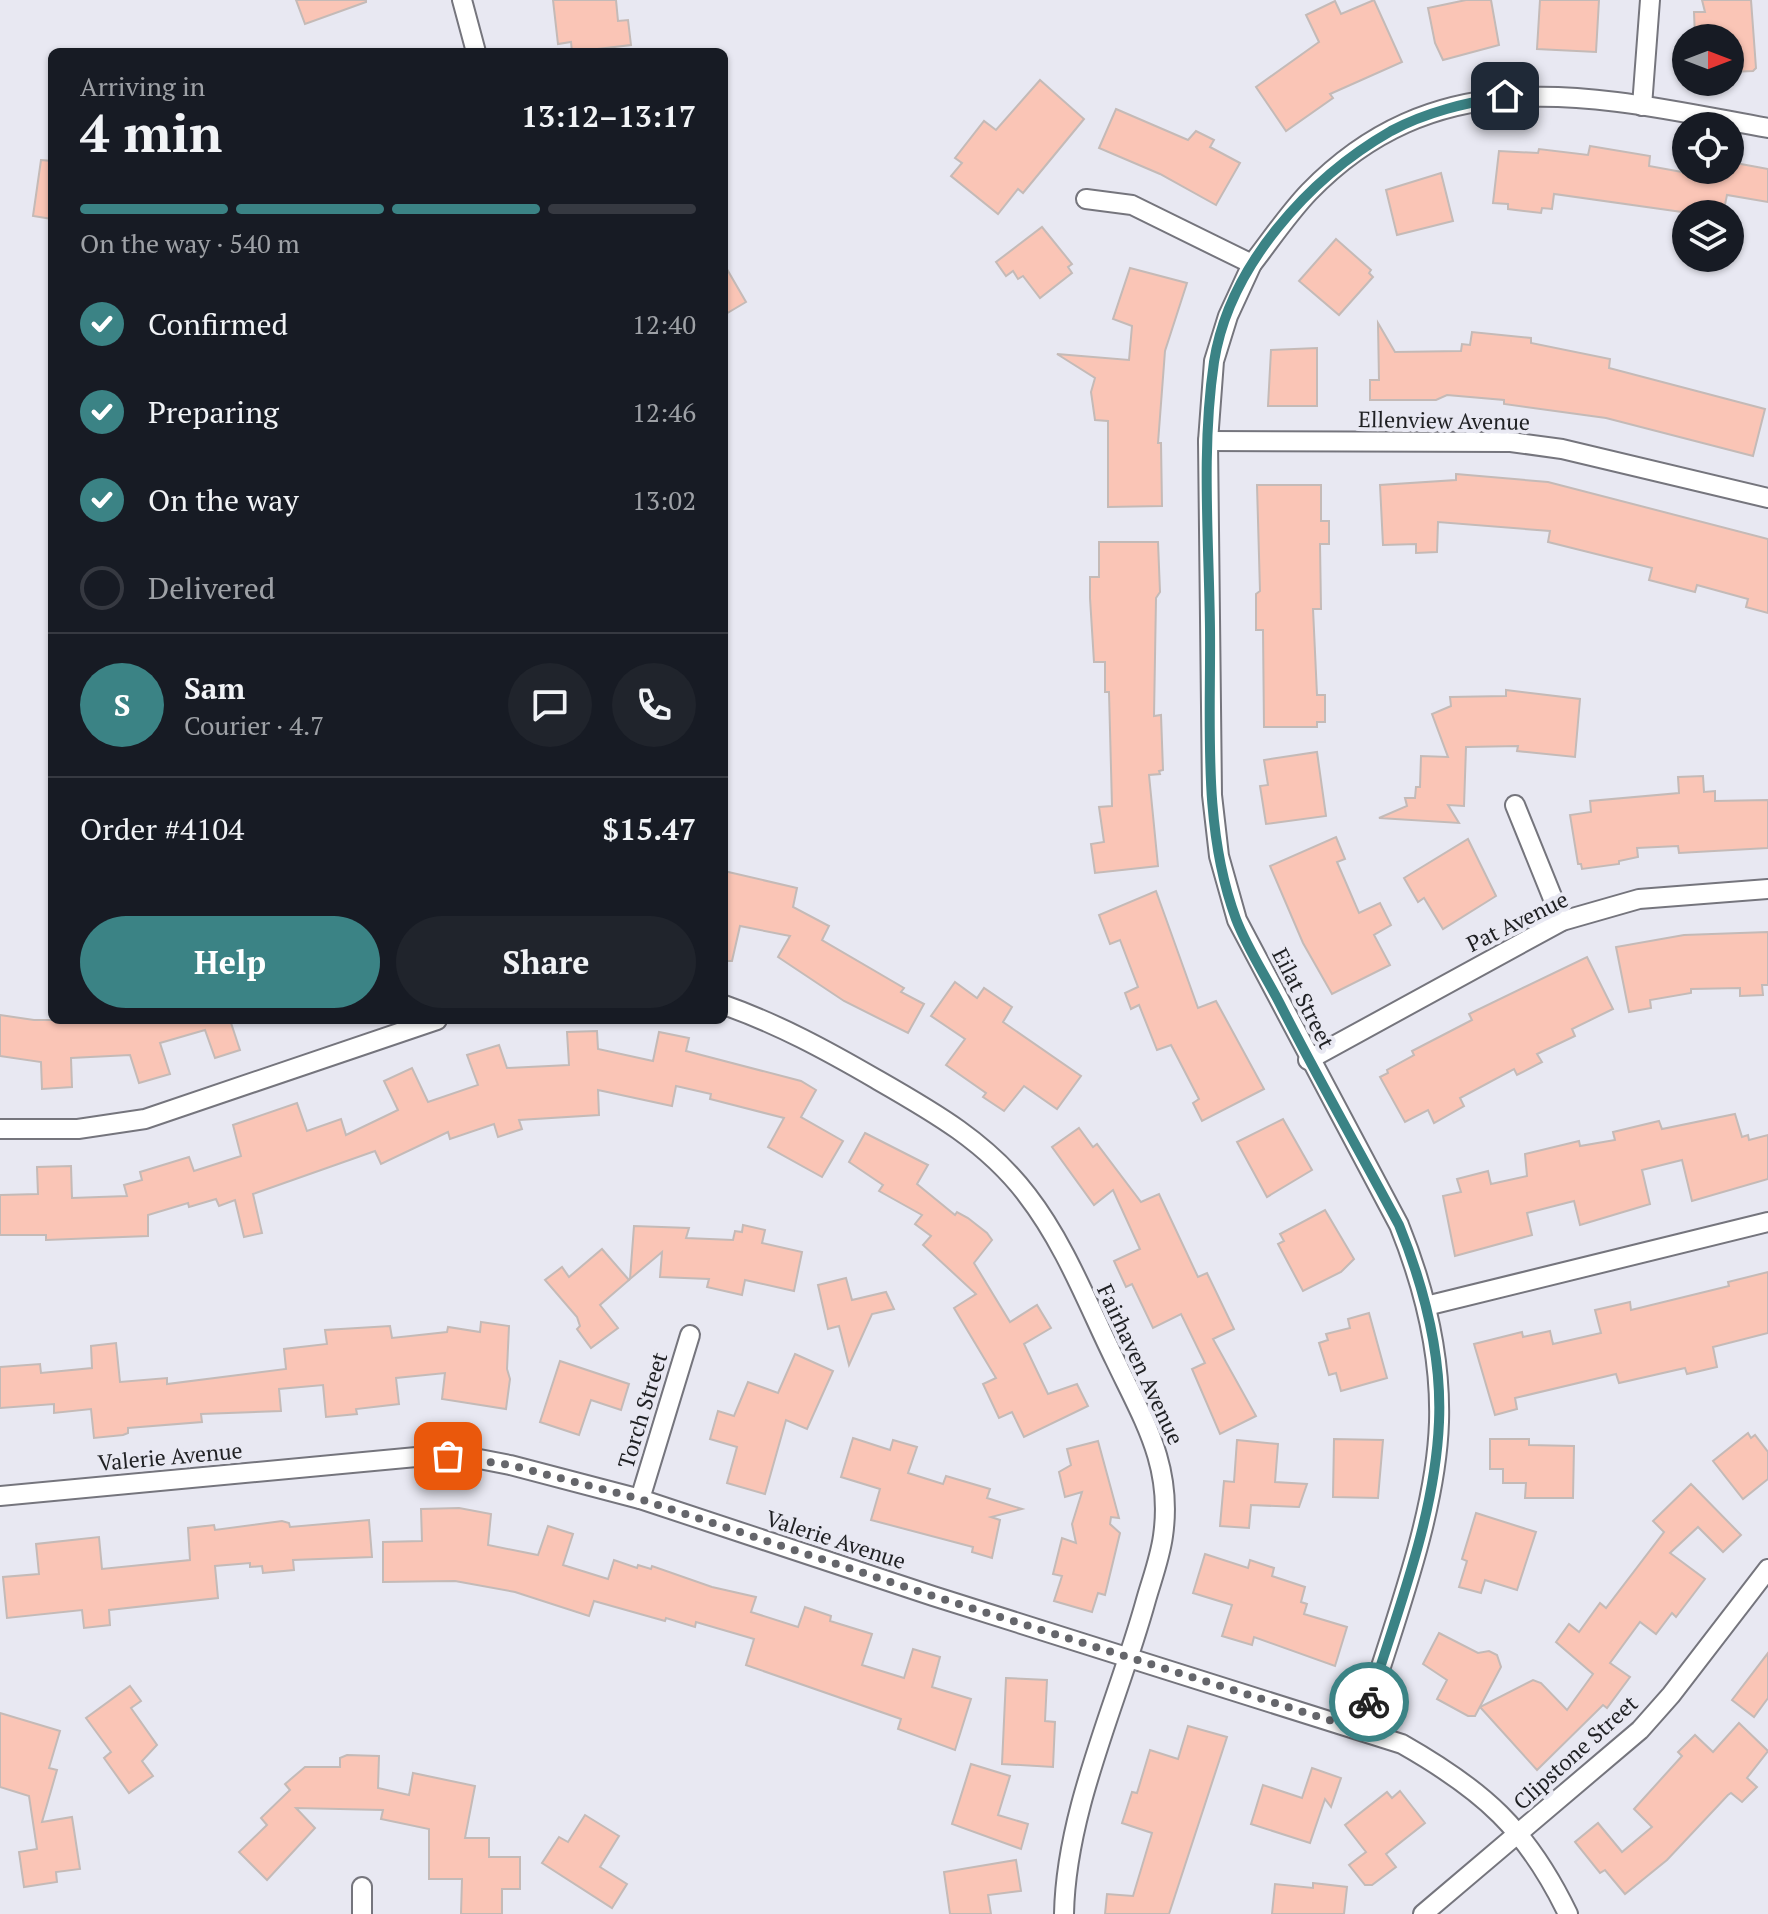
<!DOCTYPE html>
<meta charset="utf-8">
<style>
:root{--surface:#171b24;--page:#20242c;--text:#f1f3f6;--muted:#9ea1a6;--line:#363941;--accent:#3b8385}
body{margin:0;font-family:"PT Serif",serif;background:var(--page);color:var(--text);height:100vh;display:flex;flex-direction:column;font-size:30px;white-space:nowrap}
*{box-sizing:border-box;margin:0}
p{font-size:26px;color:var(--muted)}
.icon{flex:none;width:44px;height:44px;fill:none;stroke:currentColor;stroke-width:2;stroke-linecap:round;stroke-linejoin:round}
.map{position:relative;flex:1;overflow:hidden}
.side{position:absolute;left:48px;top:48px;width:680px;height:976px;display:flex;flex-direction:column;background:var(--surface);border-radius:12px;box-shadow:0 2px 6px #0004}
.side>*{flex:none}
.needle{width:52px;rotate:90deg}
.fabs{position:absolute;left:1672px;top:24px;display:grid;gap:16px}
.fabs a{display:grid;place-items:center;width:72px;height:72px;border-radius:50%;background:var(--surface);box-shadow:0 2px 6px #0004;font-size:40px}
.pin{position:absolute;display:grid;place-items:center;width:68px;height:68px;color:#fff;margin:-34px;border-radius:16px;box-shadow:0 4px 12px #0006}
.courier{position:absolute;display:grid;place-items:center;width:80px;height:80px;margin:-40px;border:6px solid #3b8385;border-radius:50%;background:#fff;color:#222;box-shadow:0 2px 10px #0007}
.head em{font-style:normal;font-weight:600}
.head div{display:flex;flex-direction:column-reverse}
.head{display:flex;align-items:center;justify-content:space-between;height:136px;padding:0 32px}
h1{font-size:52px;font-weight:600;line-height:60px}
.bar{display:grid;grid-template-columns:repeat(4,1fr);gap:12px 8px;align-content:center;height:96px;padding:0 32px}
.bar i{height:10px;border-radius:6px;background:var(--line)}
.bar .current{background:var(--accent)}
.bar p{grid-column:span 4}
.line{display:flex;align-items:center;gap:20px;padding:0 32px;border-top:2px solid var(--line)}
.line div{flex:1}
.round{display:grid;place-items:center;flex:none;width:84px;height:84px;border-radius:42px;background:var(--page)}
ol{padding:0 32px;list-style:none}
li{display:flex;align-items:center;gap:24px;height:88px}
li p{margin-inline-start:auto}
li .icon{padding:8px;border-radius:50%;background:var(--accent);color:#fff;stroke-width:4}
li:last-child{color:var(--muted)}
li i{width:44px;height:44px;border:4px solid var(--line);border-radius:50%}
.cta{display:flex;gap:16px;margin-top:auto;padding:16px 32px}
.cta a{flex:1;height:92px;border-radius:48px;background:var(--accent);color:#fff;font-size:32px;font-weight:600;line-height:92px;text-align:center}
.cta a+a{background:var(--page);color:var(--text)}
.map>svg:first-child{display:block}
.building{fill:#fac5b6;stroke:#c4bab7;stroke-width:2}
.lines{fill:none;stroke-linecap:round;stroke-linejoin:round}
.street-casing{stroke:#75757d;stroke-width:22}
.street{stroke:#fff;stroke-width:18}
.done{stroke:#65666b;stroke-width:8;stroke-dasharray:0 14.4}
.route{stroke:#3b8385;stroke-width:10}
.labels{text-anchor:middle;dominant-baseline:central;stroke-width:8;stroke-linejoin:round;paint-order:stroke}
.street-label{font-size:22px;fill:#1f2023;stroke:#e8e8f2}
</style>
<div class="map">
<svg width="1768" height="1914" viewBox="0 0 1768 1914">
<rect width="100%" height="100%" fill="#e8e8f2"/>
<!-- building -->
<g class="building">
<path d="M296 0H366V2L305 24Z"/>
<path d="M553 0H616L618 21 628 20 631 45 572 52 571 42 558 44Z"/>
<path d="M1374 0 1402 62 1330 94 1333 98 1286 131 1256 87 1319 42 1306 15 1335 1 1341 14Z"/>
<path d="M1466 0H1491L1499 45 1443 60 1435 43 1428 8Z"/>
<path d="M1540 0H1599L1596 52 1537 49Z"/>
<path d="M1702 0H1751L1756 68 1753 71 1730 72V38H1695L1694 12H1705Z"/>
<path d="M1040 80 1084 119 1023 193 1018 189 998 214 951 176 962 163 955 158 984 121 996 130Z"/>
<path d="M1116 109 1188 140 1196 131 1214 140 1210 147 1240 163 1216 205 1160 174 1099 148Z"/>
<path d="M1590 146 1650 156 1649 166 1704 176 1705 170H1730V162L1768 169V202L1727 195 1723 214H1696L1554 194 1552 209 1542 208 1541 213 1508 209V204L1493 203 1499 151 1538 153 1539 149 1588 155Z"/>
<path d="M41 160 52 161V219L33 216Z"/>
<path d="M1441 173 1453 221 1397 235 1386 190Z"/>
<path d="M1042 227 1072 264 1068 267 1072 273 1040 298 1023 276 1018 279 1013 271 1006 276 996 262Z"/>
<path d="M1336 239 1371 270 1369 273 1373 277 1339 315 1299 281Z"/>
<path d="M724 264 746 302 724 315Z"/>
<path d="M1130 268 1187 283 1165 351 1158 443H1161L1162 506 1108 507V421L1095 420 1091 392 1095 378 1057 354 1129 360 1132 326 1113 319Z"/>
<path d="M1378 323 1395 352 1461 351 1462 344 1470 345 1472 332 1531 338V343L1610 359 1609 368 1765 409 1753 456 1606 418 1504 404V400L1447 395 1436 400H1370V380H1379Z"/>
<path d="M1317 348V406H1268L1271 350Z"/>
<path d="M1456 474 1548 482 1768 539V613L1746 607 1748 599 1697 585 1695 592 1649 580 1652 568 1548 542 1550 531 1438 522 1437 552 1416 553V544L1383 545 1380 485 1456 480Z"/>
<path d="M1257 485H1321V521H1329V544H1320L1321 609H1313L1317 695H1325V722H1317V727H1264L1263 630H1256V594L1260 591Z"/>
<path d="M1099 542H1158L1160 592 1156 598 1154 716 1161 715 1163 770 1159 771 1160 774 1149 775 1158 866 1095 873 1091 844 1104 842 1099 807 1112 806 1109 692H1105V662H1094L1090 598V577H1099Z"/>
<path d="M1506 690 1580 699 1575 757 1517 751 1518 746 1466 747 1464 806 1448 805 1459 823 1379 818 1407 806 1405 798H1415L1416 787H1420L1421 756 1448 757 1432 714 1451 706 1450 697 1506 696Z"/>
<path d="M1317 752 1326 816 1266 824 1260 786 1268 785 1264 760Z"/>
<path d="M1703 776 1704 792 1715 791V801L1768 800V848L1679 853 1678 846 1637 848 1638 857 1619 861V864L1582 869 1581 864H1578L1570 815 1591 812 1590 801 1679 793 1678 777Z"/>
<path d="M1336 837 1345 859 1337 862 1359 913 1380 903 1391 925 1374 935 1390 965 1332 994 1303 943 1270 866Z"/>
<path d="M1468 839 1496 896 1443 929 1424 898 1418 902 1404 878Z"/>
<path d="M724 871 797 888 793 907 829 926 822 940 904 988 901 992 924 1004 908 1033 844 1001 778 957 790 936 740 926 732 961H724Z"/>
<path d="M1156 891 1198 1008 1216 1001 1264 1089 1202 1121 1193 1103 1199 1099 1171 1045 1157 1050 1139 1005 1131 1009 1125 993 1138 987 1120 940 1110 944 1099 915Z"/>
<path d="M1768 932V985H1762L1763 995 1740 996V988L1691 989V993L1650 1000 1651 1008 1629 1012 1616 947 1684 935Z"/>
<path d="M1587 957 1613 1009 1572 1029 1575 1036 1537 1054 1542 1062 1517 1075 1514 1069 1460 1098 1464 1106 1434 1123 1428 1110 1405 1122 1380 1077 1388 1073 1387 1070 1414 1055 1412 1051 1472 1020 1469 1014Z"/>
<path d="M955 982 977 998 984 988 1012 1007 1003 1022 1081 1076 1057 1109 1024 1086 1004 1111 983 1097 986 1093 946 1065 965 1039 931 1016Z"/>
<path d="M0 1015 34 1020H230L240 1050 215 1058 205 1030 160 1043 170 1074 139 1083 130 1055 71 1058 72 1087 42 1089 41 1062 0 1056Z"/>
<path d="M597 1031 598 1049 653 1061 659 1032 689 1038 686 1051 801 1081 816 1090 801 1117 843 1141 822 1177 768 1147 784 1118 710 1099 711 1094 676 1086 672 1106 598 1090 599 1115 519 1120 522 1129 498 1137 494 1124 450 1139 448 1132 381 1164 375 1151 253 1194 262 1233 244 1237 235 1200 219 1206 216 1199 189 1207 188 1203 148 1215V1236L46 1240V1235H0V1195L38 1194 37 1167 71 1166 72 1198 127 1196 124 1185 142 1180 140 1172 189 1157 194 1171 241 1156 233 1125 297 1103 307 1131 341 1119 346 1135 398 1110 384 1081 412 1068 428 1102 478 1085 467 1055 499 1045 507 1068 569 1065 567 1032Z"/>
<path d="M1735 1114 1742 1137 1748 1135 1749 1140 1768 1135V1179L1692 1201 1682 1160 1642 1170 1650 1204 1580 1225 1574 1201 1527 1213 1532 1235 1455 1256 1443 1196 1461 1192 1457 1179 1488 1171 1491 1184 1527 1176 1525 1154 1579 1141 1580 1146 1615 1140 1613 1132 1659 1121 1662 1129Z"/>
<path d="M1283 1119 1312 1170 1267 1197 1237 1142Z"/>
<path d="M1079 1128 1093 1147 1097 1144 1141 1202 1159 1194 1198 1277 1207 1273 1234 1329 1213 1339 1256 1416 1220 1434 1192 1369 1205 1363 1181 1314 1153 1328 1132 1284 1126 1287 1114 1261 1140 1249 1113 1190 1094 1205 1052 1147Z"/>
<path d="M865 1133 928 1165 917 1184 955 1215 957 1212 968 1218 987 1233 992 1240 974 1263 1010 1322 1037 1305 1051 1328 1024 1344 1048 1394 1077 1384 1088 1406 1024 1437 1012 1412 999 1418 983 1384 996 1378 954 1308 976 1294 923 1245 931 1236 915 1224 922 1215 879 1191 883 1185 849 1162Z"/>
<path d="M1325 1210 1354 1259 1341 1272 1303 1291 1278 1244 1284 1241 1280 1234Z"/>
<path d="M743 1225 765 1230 762 1243 802 1252 794 1291 745 1280 742 1295 707 1287 709 1279 660 1277 662 1252 630 1279 634 1226 689 1228 686 1238 733 1240 735 1231 742 1232Z"/>
<path d="M602 1249 629 1280 600 1305 618 1328 591 1348 577 1329 580 1326 577 1317 545 1280 562 1267 569 1277Z"/>
<path d="M1768 1272V1333L1713 1347 1717 1367 1687 1374 1685 1368 1619 1383 1616 1374 1515 1398 1517 1409 1495 1415 1474 1344 1522 1332 1523 1337 1550 1331 1553 1344 1601 1333 1595 1310 1630 1302 1631 1310 1729 1286 1728 1282Z"/>
<path d="M846 1278 852 1300 886 1292 894 1309 872 1314 849 1365 839 1326 828 1329 818 1285Z"/>
<path d="M1369 1313 1387 1378 1341 1391 1336 1373 1329 1375 1319 1343 1328 1340 1326 1334 1350 1328 1348 1319Z"/>
<path d="M481 1322 509 1326 507 1369 510 1379 506 1409 442 1399 445 1373 396 1378 399 1404 356 1409 357 1414 326 1417 323 1385 279 1389 281 1411 201 1414 202 1422 128 1428V1433L123 1435 94 1438 91 1409 54 1413V1404L0 1408V1367L40 1364 41 1373 92 1368 91 1346 116 1343 120 1382 167 1378V1384L286 1369 284 1349 327 1344 325 1330 390 1326 392 1338 447 1332 448 1327 480 1332Z"/>
<path d="M795 1354 833 1371 807 1429 786 1420 765 1494 727 1483 737 1447 710 1439 718 1411 734 1416 748 1382 778 1393Z"/>
<path d="M560 1361 629 1384 621 1410 591 1400 579 1435 540 1422Z"/>
<path d="M1748 1433 1751 1438 1755 1435 1768 1452V1479L1743 1499 1713 1461Z"/>
<path d="M853 1438 890 1450 893 1440 917 1447 908 1473 943 1484 946 1476 990 1489 987 1498 1022 1509 991 1517 1000 1520 992 1558 972 1552 973 1547 871 1520 880 1489 841 1477Z"/>
<path d="M1334 1439 1383 1440 1378 1498 1333 1497Z"/>
<path d="M1490 1439H1529V1445L1574 1446 1573 1498H1525L1526 1483H1503V1469H1490Z"/>
<path d="M1237 1440 1278 1444 1275 1482 1307 1484 1299 1507 1251 1505 1249 1528 1220 1526 1224 1481 1234 1482Z"/>
<path d="M1098 1441 1119 1518 1111 1517 1110 1524 1120 1533 1105 1595 1098 1593 1092 1612 1054 1601 1062 1576 1053 1574 1062 1538 1076 1543 1072 1524 1082 1492 1065 1497 1059 1472 1071 1465 1067 1449Z"/>
<path d="M1691 1484 1741 1535 1723 1552 1698 1527 1670 1553 1705 1579 1676 1617 1672 1613 1656 1634 1640 1622 1610 1663 1630 1677 1607 1708 1603 1705 1537 1770 1480 1707 1533 1680 1541 1683 1567 1710 1593 1674 1556 1642 1569 1624 1579 1632 1600 1603 1606 1608 1664 1532 1653 1521Z"/>
<path d="M459 1508 491 1514 488 1545 538 1555 548 1526 573 1534 563 1565 608 1579 614 1560 637 1568 638 1565 651 1569 652 1566 712 1587 756 1597 751 1612 798 1627 805 1607 831 1616 830 1621 872 1634 862 1665 904 1678 913 1649 940 1657 932 1687 971 1699 955 1750 898 1729 901 1719 746 1665 754 1639 696 1622 695 1627 666 1618 665 1621 594 1601 589 1616 515 1592 455 1581 383 1582V1542L422 1541 421 1509Z"/>
<path d="M1476 1513 1536 1532 1517 1590 1485 1580 1481 1593 1459 1587 1467 1561 1462 1559Z"/>
<path d="M369 1520 372 1557 293 1560 294 1570 263 1573 262 1566 250 1567V1563L215 1566 218 1598 109 1610 110 1625 84 1628 82 1610 7 1618 3 1577 39 1574 36 1544 99 1537 102 1569 190 1560 188 1528 214 1525 215 1530 282 1521 289 1523 290 1527Z"/>
<path d="M1205 1554 1248 1568 1250 1560 1274 1568 1272 1576 1305 1587 1301 1602 1307 1604 1304 1614 1347 1627 1335 1666 1254 1637 1252 1645 1222 1636 1232 1605 1193 1593Z"/>
<path d="M1439 1633 1478 1653 1489 1651 1497 1655 1501 1667 1475 1716H1468L1437 1699 1447 1680 1423 1664Z"/>
<path d="M1768 1653V1698L1754 1717 1732 1700Z"/>
<path d="M1006 1678 1047 1680 1045 1721 1055 1722 1053 1767 1002 1764Z"/>
<path d="M130 1686 141 1701 131 1708 157 1745 142 1761 153 1776 129 1793 104 1758 111 1752 86 1718Z"/>
<path d="M0 1713 60 1731 49 1768 57 1770 42 1822 72 1817 80 1869 56 1872 57 1882 24 1887 19 1852 37 1849 29 1796 0 1787Z"/>
<path d="M1739 1723 1768 1751 1747 1778 1757 1787 1742 1802 1731 1793 1728 1795 1667 1860 1625 1894 1605 1870 1600 1873 1575 1842 1598 1823 1622 1852 1652 1827 1634 1809 1682 1756 1678 1752 1695 1735 1713 1752Z"/>
<path d="M1188 1726 1227 1737 1169 1914H1105L1107 1894 1133 1896 1152 1833 1122 1823 1132 1792 1137 1793 1150 1750 1178 1759Z"/>
<path d="M347 1755 379 1756 378 1788 409 1795 413 1773 475 1786 465 1838H489V1857H520V1889H502V1914H461L462 1879H429V1829L381 1819 383 1810 296 1808 315 1828 267 1880 239 1852 267 1825 261 1818 290 1790 285 1784 305 1767H340V1758Z"/>
<path d="M971 1764 1010 1776 998 1815 1028 1824 1021 1849 952 1824Z"/>
<path d="M1312 1768 1341 1778 1331 1807 1325 1799 1310 1843 1251 1824 1263 1785 1302 1798Z"/>
<path d="M1400 1791 1425 1823 1386 1854 1396 1867 1372 1885H1365L1349 1865 1366 1852 1345 1825 1387 1792 1392 1798Z"/>
<path d="M585 1815 619 1836 600 1867 627 1884 612 1908 542 1863 559 1837 568 1842Z"/>
<path d="M1016 1860 1021 1891 988 1895 991 1914H950L944 1872Z"/>
<path d="M1313 1883 1347 1887 1344 1914H1272L1275 1884 1313 1888Z"/>
</g>
<g class="lines">
<defs>
<g id="street">
<path d="M462 0 476 52"/>
<path d="M1642 106 1650 0"/>
<path d="M1086 199 1132 205 1252 264C1270 241 1288 214 1309 192 1443 54 1602 98 1768 128"/>
<path d="M1252 264 1228 316 1214 361 1208 441 1212 795 1219 856 1237 920 1399 1225C1424 1287 1441 1354 1439 1422 1436 1520 1389 1635 1361 1730"/>
<path d="M1208 441 1511 442 1562 449 1768 498"/>
<path d="M1515 805 1562 921"/>
<path d="M724 1005C778 1024 826 1050 876 1079 932 1111 987 1142 1027 1195 1065 1244 1088 1305 1115 1360 1144 1421 1173 1466 1163 1536 1160 1558 1152 1579 1146 1600 1118 1702 1066 1809 1064 1914"/>
<path d="M1308 1060 1562 921 1639 899 1768 889"/>
<path d="M0 1129H78L145 1119 437 1020"/>
<path d="M1426 1306 1768 1222"/>
<path d="M0 1496 427 1456 469 1457 510 1465 640 1499 933 1596 1402 1744C1483 1790 1527 1829 1568 1914"/>
<path d="M640 1499 690 1335"/>
<path d="M362 1887V1914"/>
<path d="M1423 1914 1640 1730 1671 1695 1768 1569"/>
</g>
</defs>
<!-- street casing -->
<use href="#street" class="street-casing"/>
<!-- street -->
<use href="#street" class="street"/>
</g>
<g class="lines">
<!-- done -->
<path class="done" d="M448 1456 510 1465 640 1499 933 1596 1361 1730 1369 1702"/>
<!-- route -->
<path class="route" d="M1369 1702C1397 1612 1435 1517 1439 1422 1442 1355 1424 1287 1399 1225 1359 1150 1317 1077 1279 1002 1265 975 1247 948 1236 919 1202 828 1211 724 1210 629 1209 541 1201 449 1214 362 1229 266 1309 178 1391 131 1426 112 1466 103 1505 96"/>
</g>
<g class="labels">
<!-- street labels -->
<g class="street-label">
<text transform="translate(1444 420) rotate(1)">Ellenview Avenue</text>
<text transform="translate(1517 921) rotate(-26)">Pat Avenue</text>
<text transform="translate(1304 998) rotate(63)">Eilat Street</text>
<text transform="translate(1141 1364) rotate(65)">Fairhaven Avenue</text>
<text transform="translate(642 1410) rotate(-73)">Torch Street</text>
<text transform="translate(170 1456) rotate(-5)">Valerie Avenue</text>
<text transform="translate(836 1539) rotate(18)">Valerie Avenue</text>
<text transform="translate(1575 1752) rotate(-42)">Clipstone Street</text>
</g>
</g>
</svg>
<div class="fabs">
<a><svg class="needle" viewBox="-14 -14 28 28"><path d="M0-13l5 13h-10z" fill="#e53935"/><path d="M0 13l5-13h-10z" fill="#9ea1a6"/></svg></a>
<a><svg class="icon" aria-label="locate" viewBox="0 0 24 24"><circle cx="12" cy="12" r="6"/><path d="M12 2v4M12 18v4M2 12h4M18 12h4"/></svg></a>
<a><svg class="icon" aria-label="layers" viewBox="0 0 24 24"><path d="M12 4l9 5-9 5-9-5zM3 14l9 5 9-5"/></svg></a>
</div>
<div class="pin" style="left:448px;top:1456px;background:#ea580c"><svg class="icon" aria-label="bag" viewBox="0 0 24 24"><path d="M5 8h14l-1 12H6zM9 8a3 3 0 0 1 6 0"/></svg></div>
<div class="pin" style="left:1505px;top:96px;background:#1f2937"><svg class="icon" aria-label="home" viewBox="0 0 24 24"><path d="M3 11l9-7 9 7M6 9v11h12V9"/></svg></div>
<div class="courier" style="left:1369px;top:1702px"><svg class="icon" aria-label="bike" viewBox="0 0 24 24"><circle cx="6" cy="16" r="4"/><circle cx="18" cy="16" r="4"/><path d="M6 16l4-8h5l3 8M10 8l3 8H6M13 5h3"/></svg></div>
<section class="side">
<div class="head"><div><h1>4 min</h1><p>Arriving in</p></div><em>13:12–13:17</em></div>
<div class="bar"><i class="current"></i><i class="current"></i><i class="current"></i><i></i><p>On the way · 540 m</p></div>
<ol>
<li><svg class="icon" aria-label="check" viewBox="0 0 24 24"><path d="M5 12l5 5 9-10"/></svg>Confirmed<p>12:40</p></li>
<li><svg class="icon" aria-label="check" viewBox="0 0 24 24"><path d="M5 12l5 5 9-10"/></svg>Preparing<p>12:46</p></li>
<li><svg class="icon" aria-label="check" viewBox="0 0 24 24"><path d="M5 12l5 5 9-10"/></svg>On the way<p>13:02</p></li>
<li><i></i>Delivered</li>
</ol>
<div class="line" style="height:144px"><b class="round" style="background:var(--accent);color:#fff">S</b><div><b>Sam</b><p>Courier · 4.7</p></div><a class="round"><svg class="icon" aria-label="chat" viewBox="0 0 24 24"><path d="M4 5h16v11H9l-5 4z"/></svg></a><a class="round"><svg class="icon" aria-label="phone" viewBox="0 0 24 24"><path d="M5 4h4l2 5-3 2q2 4 5 5l2-3 5 2v4C11 20 4 13 5 4z"/></svg></a></div>
<div class="line" style="height:104px"><div>Order #4104</div><b>$15.47</b></div>
<div class="cta"><a>Help</a><a>Share</a></div>
</section>
</div>
